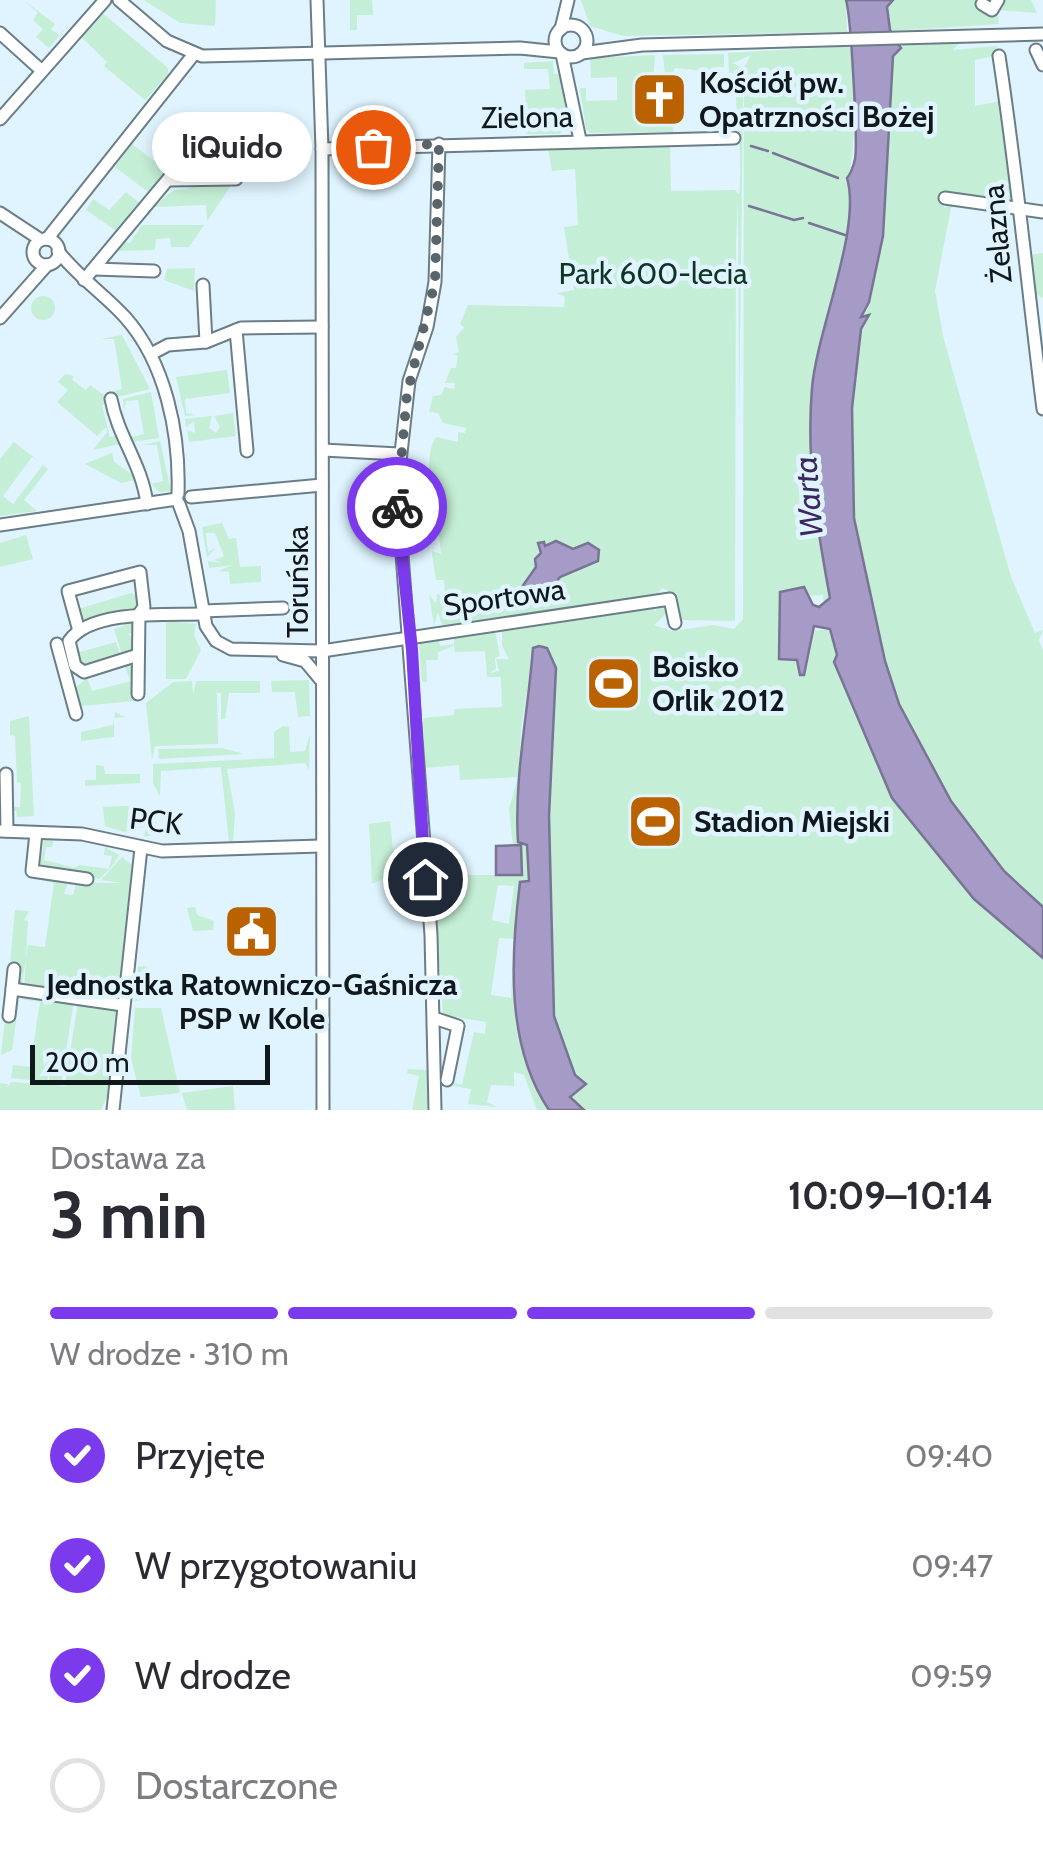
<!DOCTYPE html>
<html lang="pl">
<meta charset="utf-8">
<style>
:root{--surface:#fff;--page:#f7f7f7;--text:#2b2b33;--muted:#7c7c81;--line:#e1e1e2;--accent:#7c3aed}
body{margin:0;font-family:Cabin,sans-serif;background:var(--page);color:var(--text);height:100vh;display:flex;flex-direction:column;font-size:38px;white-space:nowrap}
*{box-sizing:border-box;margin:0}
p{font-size:32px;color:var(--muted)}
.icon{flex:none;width:55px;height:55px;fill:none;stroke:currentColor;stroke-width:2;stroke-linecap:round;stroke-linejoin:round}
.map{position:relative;height:1110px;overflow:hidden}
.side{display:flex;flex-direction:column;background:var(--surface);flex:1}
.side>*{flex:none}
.scale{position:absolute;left:30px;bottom:25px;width:240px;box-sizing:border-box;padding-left:10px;border:5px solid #11181c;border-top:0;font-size:28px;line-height:35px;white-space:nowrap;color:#11181c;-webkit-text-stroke:8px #dff4fe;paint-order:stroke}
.pin{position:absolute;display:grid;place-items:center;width:85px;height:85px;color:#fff;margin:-42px;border:5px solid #fff;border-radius:50%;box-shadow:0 2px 10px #0007}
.courier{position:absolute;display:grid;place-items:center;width:100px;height:100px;margin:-50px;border:8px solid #7c3aed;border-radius:50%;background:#fff;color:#222;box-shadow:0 2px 12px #0007}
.bubble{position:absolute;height:70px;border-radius:35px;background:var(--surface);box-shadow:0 5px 15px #0003;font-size:32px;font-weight:800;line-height:70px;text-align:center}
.headline em{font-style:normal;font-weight:800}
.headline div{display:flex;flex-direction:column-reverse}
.headline{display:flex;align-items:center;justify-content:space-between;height:170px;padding:0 50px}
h1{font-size:65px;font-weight:800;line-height:75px}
.bar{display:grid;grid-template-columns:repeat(4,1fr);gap:15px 10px;align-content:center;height:120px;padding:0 50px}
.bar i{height:12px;border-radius:8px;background:var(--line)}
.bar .current{background:var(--accent)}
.bar p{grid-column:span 4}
ol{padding:0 50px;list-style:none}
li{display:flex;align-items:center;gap:30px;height:110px}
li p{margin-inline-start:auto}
li .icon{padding:10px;border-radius:50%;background:var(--accent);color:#fff;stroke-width:4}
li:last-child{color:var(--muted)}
li i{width:55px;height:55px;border:5px solid var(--line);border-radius:50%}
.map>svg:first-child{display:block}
.green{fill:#c4eed5;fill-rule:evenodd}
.water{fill:#a69bc7;stroke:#797494;stroke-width:2.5}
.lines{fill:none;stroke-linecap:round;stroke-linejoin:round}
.stream{stroke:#797494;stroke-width:2.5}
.minor-casing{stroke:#6b7d86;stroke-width:15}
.minor{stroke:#fff;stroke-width:11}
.done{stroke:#59656b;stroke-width:10;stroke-dasharray:0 18}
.route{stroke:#7c3aed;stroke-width:12}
.labels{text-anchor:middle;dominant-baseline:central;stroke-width:9;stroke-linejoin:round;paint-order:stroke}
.poi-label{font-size:30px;font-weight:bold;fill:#11181c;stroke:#dff4fe;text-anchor:start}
.street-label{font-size:30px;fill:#11181c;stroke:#dff4fe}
.park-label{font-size:30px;fill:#0f3623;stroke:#dff4fe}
.water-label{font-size:32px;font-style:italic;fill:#3a285e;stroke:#dff4fe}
</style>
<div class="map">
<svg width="1043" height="1110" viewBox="0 0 1043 1110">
<rect width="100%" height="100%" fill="#dff4fe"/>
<!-- green -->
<g class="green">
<path d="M23 0 55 24 51 29 59 35 70 24 49 48 36 37 43 29 33 20 38 13Z"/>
<path d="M144 0H216L215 26 180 23Z"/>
<path d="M350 0H372L373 15H357V30H350Z"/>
<path d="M581 0H846L847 32 623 36 590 26Z"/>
<path d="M893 0H978L982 8 998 14 999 24 891 31 887 7Z"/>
<path d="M1004 0H1031L1037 13 998 10Z"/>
<path d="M100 11 168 68V75L145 100 104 66 107 62 79 35Z"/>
<path d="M936 44H958L953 50 997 46 998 55 975 60V106L1000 101 1014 201 945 196 944 208 951 202 956 205 951 208 935 291 944 340 1011 577 1035 633 1043 630 1039 640 1043 651V907L1004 871 951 801 899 704 885 661 854 518 852 408 861 329 869 316 861 318C887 231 890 145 893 56L903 45Z"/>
<path d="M835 47H849C856 62 856 166 847 179 862 218 818 335 813 385 805 458 817 527 830 598L824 605 823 595 808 596 804 587 780 592 779 658 797 660 800 674 806 672 815 630H829L837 654 834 662 892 798 974 899 1043 958V1110H584L570 1097 586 1084 575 1075 554 1016 549 816 556 668 547 648 533 649 521 731 516 816 527 845 529 881 520 882 516 953 514 939 499 938 491 995 511 998 513 960 525 1055 549 1110H537L524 1075 514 1072V1086L491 1085 487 1102 497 1107 468 1104 471 1089 449 1085 451 1073V1082L462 1085 474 1032 485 1034 486 1022 443 1015 433 875H522L521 845 513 846 509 809 518 777 460 780 459 765 425 768 423 718 454 715V709L502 707 501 677H487L485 651 455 652 454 646 438 652V660H426L427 682H422L419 643 439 637 440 646 454 644V635L495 630 500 656 495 658 496 669 489 673 499 671 496 659H509L502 646V628L654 606 655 612 659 606 668 612 654 625 672 631 714 625 734 629 743 619 744 67 751 55 733 63 742 68 743 99 739 426 738 200 736 242 735 621 679 620 674 594 662 588 655 597 442 625 438 612 434 626 429 594 436 604 437 594 445 597 444 580H436L432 555V551L441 554 437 517 430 513 429 495 424 492C433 474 425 453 436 437L458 442V432L465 433 466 428 443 423 438 413 429 412 433 396 441 395 445 387 454 389 455 383H445L451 368H456L458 356 453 354 459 352 456 337 464 328 460 324 468 305 564 307 565 297 557 293 574 290 564 227 578 225 575 169 552 171 548 148 670 145 671 191 735 190 739 195C743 149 736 122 735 74L729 73 728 53ZM498 885 514 886 509 924 492 920Z"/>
<path d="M724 54V67H716V72L674 68 673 132 590 133 586 129 580 88H586V101L617 100V77L591 78 590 58 655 55 651 114H655L656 121H664L669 113 663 55Z"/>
<path d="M553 61 554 74H562L568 119 560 134H527L525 90 550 89 548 69H524V63Z"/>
<path d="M132 144 170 173 151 194 115 167Z"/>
<path d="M227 181 230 187 207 221 206 205 153 207 174 190 189 189 190 182Z"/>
<path d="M126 192 142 205 119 233 86 210 93 199 109 210Z"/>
<path d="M142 225H204L189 247H171L170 238 156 239 155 250 117 251 124 242 130 243Z"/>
<path d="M1043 253V298L1032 292 1029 255Z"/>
<path d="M195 268 194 291 164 280 167 269Z"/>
<circle cx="43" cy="308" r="12"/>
<path d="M122 335 150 389 112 398 107 385 110 392 122 389 114 339H101Z"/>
<path d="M227 370 230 393 185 399 186 413 195 415 185 416 176 377Z"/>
<path d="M65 374 74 376 72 380 86 390 90 385 104 395 106 404 102 405 110 437 121 435 124 443 93 450 107 432 106 427 97 436 57 402 68 390 58 382Z"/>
<path d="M151 392 159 438 131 442 128 430 132 437 144 434 138 400 126 401 124 410 123 399Z"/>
<path d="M233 413 236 436 189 442 187 430 195 433 194 421 186 427 185 419 212 416 209 428 216 433 220 427 214 416Z"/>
<path d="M160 441 171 491 160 492 151 484 163 481 157 445H143Z"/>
<path d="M14 442 39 461 32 457 3 496 13 504 43 465 48 469 24 500 37 511 0 516V459Z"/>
<path d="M112 453 114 462 139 479 121 483 85 464Z"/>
<path d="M222 523 229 539 236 538 240 567 261 566V582L230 584 229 572 218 571 233 565 209 568 208 561 222 563 214 560 224 556 215 533H206L208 552 216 548 207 557 202 527Z"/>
<path d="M26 535 33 559 0 567V543Z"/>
<path d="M131 593 142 599 133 612 86 624 78 609Z"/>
<path d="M166 621 196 624 194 635 201 650 186 679H166Z"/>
<path d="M136 622V632L128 634 136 641 135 648 123 658 114 629Z"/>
<path d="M76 640 80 652 116 642 121 658 90 668 79 665 71 649Z"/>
<path d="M136 664 134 701 81 706 75 688 87 678 92 691 131 681 125 667Z"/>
<path d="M309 680 310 716 298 717 295 692H272L271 681Z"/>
<path d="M192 681 193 694 196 681H260V693H229L225 719H221V693H217L218 744 155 746 152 760 146 703 173 682Z"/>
<path d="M115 712 125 717 114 718V737L81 741V732L113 725Z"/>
<path d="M29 716 34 816 17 817 16 811H10V807H20L21 783 17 782 15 736 10 735V721Z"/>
<path d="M283 726 289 727 290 752 305 751 310 734 309 770 305 763 227 769 235 813 233 843H229L221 767 161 771 160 796 153 783V764L274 758V732Z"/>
<path d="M222 748 244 754 159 759 158 749Z"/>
<path d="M96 765 104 766 105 774H140V783L85 786V780H96Z"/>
<path d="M147 805 140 809 138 824 157 822 156 826H150L148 834 153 835 144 837 146 826 124 832 105 826 103 807Z"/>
<path d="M390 821 397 886H384L385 878 372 884 369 824Z"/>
<path d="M44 840 53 841 52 847H46L44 860 75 868 79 865 109 869 112 856 104 855 105 847 119 855C114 865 108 871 99 879L40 867Z"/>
<path d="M122 857 132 865 131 874 107 1096 101 1110H0V1083L8 1084 7 1088 11 1082 65 1086 79 996 24 988 26 960 21 987 18 985 17 965 10 964 15 910 29 911 24 920 28 921 26 958 28 945 45 947 54 883 36 879 37 874 62 878 67 885 64 894 73 895 76 883H122L101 880Z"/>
<path d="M195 907 197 915 214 921 213 930 193 931 187 908Z"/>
<path d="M144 966 150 969 154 988 146 999 135 1001 138 967Z"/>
<path d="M23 992 31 993 28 998 67 1004 74 1000 61 1083 49 1082V1071L47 1082 11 1078 13 1065 30 1067 40 1002 22 999Z"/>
<path d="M20 993 12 1050 1 1055 5 1019Z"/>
<path d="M135 1008H161L180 1093 141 1097 131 1059Z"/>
<path d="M408 1069 427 1070V1110H412L419 1076 407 1073Z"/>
<path d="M233 1086 235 1110H187L182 1093Z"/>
</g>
<!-- water -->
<g class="water">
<path d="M846 0H893L887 7 890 30 901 48 893 56 883 236 869 302 861 317 869 315 861 329 852 408 854 518 885 661 899 704 951 801 1004 871 1043 907V958L974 899 892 798 834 662 837 655 830 629 814 626 804 675H800L797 660 779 659 780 592 804 587 813 605 819 607 830 598C817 528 806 460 812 388 817 330 862 228 847 178 850 175 854 165 855 159 858 143 851 16 846 0Z"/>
<path d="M556 541 573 549 588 543 599 550 598 561 560 577 541 603 526 605 519 591 536 567 535 559 541 553 538 543 544 542 545 546Z"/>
<path d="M539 646 547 648 556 668 549 816 554 1016 575 1075 586 1084 570 1097 584 1110H549C505 1045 511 954 520 882L529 881 527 845 518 842C514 777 528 713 533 648Z"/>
<path d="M521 845 522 875H496V846Z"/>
</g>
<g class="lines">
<!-- stream -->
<g class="stream">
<path d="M751 146 768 151"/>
<path d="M773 153 838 178"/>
<path d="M749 206 794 220 803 218"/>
<path d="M809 223 845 235"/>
</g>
<defs>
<g id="minor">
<path d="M119 0 167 41 202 56 520 48 559 52"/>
<path d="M317 0 322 149 323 1110"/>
<path d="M982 4 992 10 998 0"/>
<circle cx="571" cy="41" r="16"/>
<path d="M561 29 568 0"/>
<path d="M0 33 42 71"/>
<path d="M1036 50 1043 65"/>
<path d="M582 53 642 45 1043 34"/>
<path d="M562 54 580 140"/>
<path d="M999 56C1017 173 1028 291 1043 409"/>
<path d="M0 119 105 0"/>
<path d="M322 149 734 138"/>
<path d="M168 180 236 179"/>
<path d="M945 198 1043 212"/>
<path d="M0 213 41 240"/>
<path d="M47 239 194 54"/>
<circle cx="46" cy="252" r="13"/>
<path d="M58 251C78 277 104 294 125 317 166 363 180 434 178 494"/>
<path d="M94 269 154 271"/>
<path d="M84 280 185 159"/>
<path d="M203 285 206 342"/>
<path d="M0 318 47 265"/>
<path d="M236 330 247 451"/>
<path d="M151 354 168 345 206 342 241 328 322 327"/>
<path d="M111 399C118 437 142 464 147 504"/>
<path d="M323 450 399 454"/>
<path d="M191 497 322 485"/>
<path d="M179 504 189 531 206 626 216 641 231 649 322 651 670 599 675 623"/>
<path d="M0 525 177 499"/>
<path d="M203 611 283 608"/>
<path d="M79 631 68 591 140 572 144 607 139 614 138 694"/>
<path d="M57 644 76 714"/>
<path d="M138 655 84 672 75 666 69 641C91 609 169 615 203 614"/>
<path d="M283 655 305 661 320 679"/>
<path d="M6 774 7 831"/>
<path d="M0 831 82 834 162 851 321 846"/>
<path d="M36 833 32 871 87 879"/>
<path d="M12 989 14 969"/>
<path d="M9 1016 12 989 123 1005"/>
<path d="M434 1018 458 1026 447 1080"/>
<path d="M113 1110 141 848"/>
<path d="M435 1110 431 935 397 489 409 381 427 327 435 282 439 144"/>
</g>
</defs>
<!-- minor casing -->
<use href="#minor" class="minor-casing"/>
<!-- minor -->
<use href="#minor" class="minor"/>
</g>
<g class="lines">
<!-- done -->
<path class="done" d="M373 147 439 144 435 282 407 394 397 507"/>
<!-- route -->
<path class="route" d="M397 507 412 650 425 879"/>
</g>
<!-- icons -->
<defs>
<symbol id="church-square" viewBox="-11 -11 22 22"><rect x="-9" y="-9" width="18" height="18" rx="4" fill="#ba6100" stroke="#dff4fe"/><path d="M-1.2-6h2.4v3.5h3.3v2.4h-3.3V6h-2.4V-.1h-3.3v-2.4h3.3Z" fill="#fff"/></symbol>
<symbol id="stadium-square" viewBox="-11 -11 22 22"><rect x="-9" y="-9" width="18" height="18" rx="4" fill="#ba6100" stroke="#dff4fe"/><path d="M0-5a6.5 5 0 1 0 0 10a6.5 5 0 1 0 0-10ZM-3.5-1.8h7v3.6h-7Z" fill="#fff"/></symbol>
<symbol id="civic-square" viewBox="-11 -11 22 22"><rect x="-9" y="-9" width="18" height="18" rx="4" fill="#ba6100" stroke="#dff4fe"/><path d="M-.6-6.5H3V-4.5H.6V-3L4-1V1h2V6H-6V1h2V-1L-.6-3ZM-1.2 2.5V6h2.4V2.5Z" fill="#fff"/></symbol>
</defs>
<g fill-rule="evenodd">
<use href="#church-square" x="628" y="68" width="63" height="63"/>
<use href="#stadium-square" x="582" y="652" width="63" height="63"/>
<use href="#stadium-square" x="624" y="790" width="63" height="63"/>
<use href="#civic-square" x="220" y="900" width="63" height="63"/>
</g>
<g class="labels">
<!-- poi labels -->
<g class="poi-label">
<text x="699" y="82">Kościół pw.<tspan x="699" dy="34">Opatrzności Bożej</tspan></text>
<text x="652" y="666">Boisko<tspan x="652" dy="34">Orlik 2012</tspan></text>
<text x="694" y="821">Stadion Miejski</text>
<text x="252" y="984" text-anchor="middle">Jednostka Ratowniczo-Gaśnicza<tspan x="252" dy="34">PSP w Kole</tspan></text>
</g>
<!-- street labels -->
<g class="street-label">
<text transform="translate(527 117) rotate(-1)">Zielona</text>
<text transform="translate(997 234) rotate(-95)">Żelazna</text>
<text transform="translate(297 582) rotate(-90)">Toruńska</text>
<text transform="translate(504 597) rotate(-8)">Sportowa</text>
<text transform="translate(156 821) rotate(7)">PCK</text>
</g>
<!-- park labels -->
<g class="park-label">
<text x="653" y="273">Park 600-lecia</text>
</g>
<!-- water labels -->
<g class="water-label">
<text transform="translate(808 497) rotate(-95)">Warta</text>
</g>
</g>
</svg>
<div class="scale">200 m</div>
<div class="pin" style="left:373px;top:147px;background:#ea580c"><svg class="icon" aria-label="bag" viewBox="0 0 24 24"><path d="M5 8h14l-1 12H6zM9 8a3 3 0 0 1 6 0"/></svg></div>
<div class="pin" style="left:425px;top:879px;background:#1f2937"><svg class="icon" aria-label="home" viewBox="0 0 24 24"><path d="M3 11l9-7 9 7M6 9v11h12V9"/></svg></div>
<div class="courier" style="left:397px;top:507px"><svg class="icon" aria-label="bike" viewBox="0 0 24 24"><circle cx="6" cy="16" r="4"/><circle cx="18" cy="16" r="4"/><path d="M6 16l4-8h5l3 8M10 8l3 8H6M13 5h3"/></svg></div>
<div class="bubble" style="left:152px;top:112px;width:160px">liQuido</div>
</div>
<section class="side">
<div class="headline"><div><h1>3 min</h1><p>Dostawa za</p></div><em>10:09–10:14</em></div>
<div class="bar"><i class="current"></i><i class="current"></i><i class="current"></i><i></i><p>W drodze · 310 m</p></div>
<ol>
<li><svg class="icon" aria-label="check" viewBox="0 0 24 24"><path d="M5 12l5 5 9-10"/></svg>Przyjęte<p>09:40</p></li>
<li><svg class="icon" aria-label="check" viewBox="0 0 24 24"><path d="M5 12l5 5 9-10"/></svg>W przygotowaniu<p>09:47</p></li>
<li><svg class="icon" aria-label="check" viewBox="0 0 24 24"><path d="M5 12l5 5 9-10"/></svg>W drodze<p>09:59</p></li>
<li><i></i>Dostarczone</li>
</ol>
</section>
